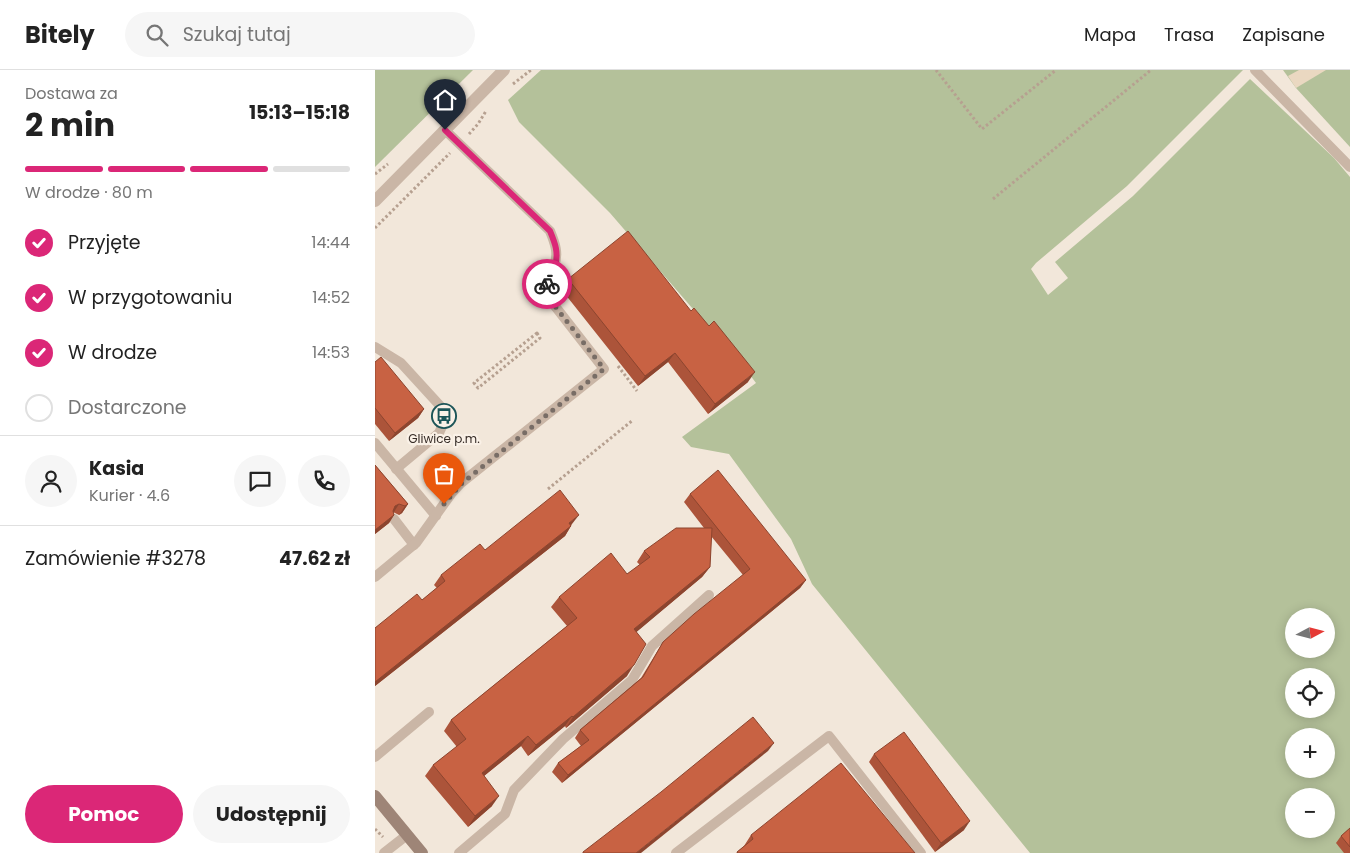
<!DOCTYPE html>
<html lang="pl">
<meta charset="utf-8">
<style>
:root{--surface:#fff;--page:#f6f6f6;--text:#222;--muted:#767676;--line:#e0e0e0;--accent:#db2777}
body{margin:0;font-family:Poppins,sans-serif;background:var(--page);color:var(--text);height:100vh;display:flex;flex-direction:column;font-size:19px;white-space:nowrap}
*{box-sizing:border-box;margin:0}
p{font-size:16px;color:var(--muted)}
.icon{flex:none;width:28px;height:28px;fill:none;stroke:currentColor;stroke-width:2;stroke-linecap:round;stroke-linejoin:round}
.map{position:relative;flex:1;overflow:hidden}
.drawer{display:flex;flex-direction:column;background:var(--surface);width:375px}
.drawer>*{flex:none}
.needle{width:32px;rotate:83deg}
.tools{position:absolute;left:910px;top:538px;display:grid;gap:10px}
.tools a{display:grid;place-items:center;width:50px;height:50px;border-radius:50%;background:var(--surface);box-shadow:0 2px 12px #0003;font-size:25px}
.pin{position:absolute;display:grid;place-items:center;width:42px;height:42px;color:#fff;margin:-51px -21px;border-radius:50% 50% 50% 0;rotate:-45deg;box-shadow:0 0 5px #0007}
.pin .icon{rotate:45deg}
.courier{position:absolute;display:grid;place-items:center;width:50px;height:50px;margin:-25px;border:4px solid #db2777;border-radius:50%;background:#fff;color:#222;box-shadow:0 1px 6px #0007}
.head em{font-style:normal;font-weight:700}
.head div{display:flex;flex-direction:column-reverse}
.head{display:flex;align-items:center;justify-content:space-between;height:85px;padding:0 25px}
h1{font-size:32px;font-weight:700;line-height:38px}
.bar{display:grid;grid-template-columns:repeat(4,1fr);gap:8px 5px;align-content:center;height:60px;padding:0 25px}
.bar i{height:6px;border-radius:4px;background:var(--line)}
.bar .on{background:var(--accent)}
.bar p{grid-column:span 4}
.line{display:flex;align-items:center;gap:12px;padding:0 25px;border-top:1px solid var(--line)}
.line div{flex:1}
.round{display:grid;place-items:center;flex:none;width:52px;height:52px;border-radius:26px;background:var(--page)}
ol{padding:0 25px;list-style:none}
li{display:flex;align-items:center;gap:15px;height:55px}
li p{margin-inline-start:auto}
li .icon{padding:5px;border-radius:50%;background:var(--accent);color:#fff;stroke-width:4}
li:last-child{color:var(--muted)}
li i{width:28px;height:28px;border:2px solid var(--line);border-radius:50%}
.action{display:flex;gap:10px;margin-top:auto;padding:10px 25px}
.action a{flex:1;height:58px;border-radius:30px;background:var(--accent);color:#fff;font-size:20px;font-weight:700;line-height:58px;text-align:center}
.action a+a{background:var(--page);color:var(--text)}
header{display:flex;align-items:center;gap:30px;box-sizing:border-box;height:70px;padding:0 25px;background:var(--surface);border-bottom:1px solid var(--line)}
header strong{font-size:24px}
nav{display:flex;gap:28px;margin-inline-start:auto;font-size:18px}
.search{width:350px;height:45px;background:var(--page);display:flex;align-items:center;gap:12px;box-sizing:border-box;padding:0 18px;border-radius:28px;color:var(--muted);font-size:19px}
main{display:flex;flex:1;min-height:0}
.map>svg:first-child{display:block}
.green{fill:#b4c19a;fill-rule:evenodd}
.plaza{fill:#ead8c1}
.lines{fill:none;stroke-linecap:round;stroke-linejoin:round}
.path{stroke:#b6a090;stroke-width:3;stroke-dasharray:2.5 2.5;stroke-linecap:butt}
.service{stroke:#cab6a6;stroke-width:10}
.tertiary{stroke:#cab6a6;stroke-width:12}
.secondary{stroke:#9e8577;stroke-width:12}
.wall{fill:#ac543a}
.shaded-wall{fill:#8c452f}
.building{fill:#c86243;stroke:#8c452f}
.done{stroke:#786d66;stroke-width:5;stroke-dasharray:0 9}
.route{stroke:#db2777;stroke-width:6}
.labels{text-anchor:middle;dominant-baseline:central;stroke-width:4.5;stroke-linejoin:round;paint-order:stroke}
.poi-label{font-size:12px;fill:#362c27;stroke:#faf1e7}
</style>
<header>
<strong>Bitely</strong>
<div class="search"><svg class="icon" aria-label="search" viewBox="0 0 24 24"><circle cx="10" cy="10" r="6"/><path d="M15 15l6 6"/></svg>Szukaj tutaj</div>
<nav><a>Mapa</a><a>Trasa</a><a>Zapisane</a></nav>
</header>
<main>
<section class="drawer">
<div class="head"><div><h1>2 min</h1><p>Dostawa za</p></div><em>15:13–15:18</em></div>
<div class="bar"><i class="on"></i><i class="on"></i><i class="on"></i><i></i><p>W drodze · 80 m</p></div>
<ol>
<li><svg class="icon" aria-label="check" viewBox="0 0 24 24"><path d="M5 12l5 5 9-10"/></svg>Przyjęte<p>14:44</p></li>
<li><svg class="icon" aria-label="check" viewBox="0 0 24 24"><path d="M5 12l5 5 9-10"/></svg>W przygotowaniu<p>14:52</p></li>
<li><svg class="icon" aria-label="check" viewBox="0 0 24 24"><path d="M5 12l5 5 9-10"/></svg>W drodze<p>14:53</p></li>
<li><i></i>Dostarczone</li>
</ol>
<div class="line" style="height:90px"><a class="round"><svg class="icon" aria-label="person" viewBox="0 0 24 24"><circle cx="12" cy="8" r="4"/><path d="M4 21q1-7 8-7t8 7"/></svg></a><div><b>Kasia</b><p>Kurier · 4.6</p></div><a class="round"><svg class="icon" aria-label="chat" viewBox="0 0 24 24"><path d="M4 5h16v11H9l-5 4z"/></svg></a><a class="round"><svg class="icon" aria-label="phone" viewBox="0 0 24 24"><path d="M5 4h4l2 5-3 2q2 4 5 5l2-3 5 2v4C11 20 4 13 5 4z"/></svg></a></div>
<div class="line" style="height:65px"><div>Zamówienie #3278</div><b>47.62 zł</b></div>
<div class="action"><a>Pomoc</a><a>Udostępnij</a></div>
</section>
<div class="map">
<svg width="975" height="783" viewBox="0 0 975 783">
<rect width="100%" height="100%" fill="#f2e7da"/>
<!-- green -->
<g class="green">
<path d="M0 0H98L0 97Z"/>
<path d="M166 0H868L752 116 661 193 656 199 673 225 693 208 680 192 758 126 875 9 959 88 975 107V783H655L437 514 416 469 354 384 316 377 307 367 381 313 375 305 235 143 144 52 133 30ZM919 546H951V579H919ZM919 606H951V639H919ZM919 666H951V699H919ZM919 726H951V759H919Z"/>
<path d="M908 0H975V77L921 18Z"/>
</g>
<!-- plaza -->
<path class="plaza" d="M924 0H951L921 18 913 6Z"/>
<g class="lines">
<!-- path -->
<g class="path">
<path d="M561 0 607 59 681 0"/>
<path d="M138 14 156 0"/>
<path d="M94 64 103 54 111 41"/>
<path d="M0 104 13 94"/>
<path d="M618 129 776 0"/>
<path d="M0 158 75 83"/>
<path d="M162 263 165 268 103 318 99 313Z"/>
<path d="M243 296 262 321"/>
<path d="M173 419 258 350"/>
<path d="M0 759 8 767"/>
</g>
<!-- service -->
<g class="service">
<path d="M880 0 975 97"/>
<path d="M0 277 26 293 68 339 69 352 64 363 21 399"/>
<path d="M0 373 61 446"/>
<path d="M19 449 39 475"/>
<path d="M0 507 41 473 76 424 86 413 229 299 176 231C168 214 174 212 179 196 184 184 180 173 175 161L70 60"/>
<path d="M0 687 54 642"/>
<path d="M9 783 32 765"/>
<path d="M84 783 130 744 139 720 188 669 257 610 277 576 334 525"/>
<path d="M301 783 454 666 546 783"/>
</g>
<!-- tertiary -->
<path class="tertiary" d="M0 131 129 0"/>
<!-- secondary -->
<path class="secondary" d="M0 726 47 783"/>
</g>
<!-- wall -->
<g class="wall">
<path d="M193 209 316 241 373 312 333 344 293 292 263 316 186 219Z"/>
<path d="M0 292 49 339 43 348 14 371 0 354Z"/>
<path d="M0 395 33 434 27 443 24 445 18 442 19 445 14 453 0 464Z"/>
<path d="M315 424 431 510 425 518 187 713 177 702 183 693 206 676 200 668 205 660 266 608 288 572 368 505 336 466 335 497 327 507 261 562 252 606 191 658 190 656 153 686 146 676 109 706 117 736 93 757 50 706 58 695 82 677 69 661 76 650 192 556 176 537 184 527 252 504 265 495 262 492 269 481 329 458 309 432Z"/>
<path d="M197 454 190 466 0 616V558L47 530 62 518 59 515 66 505 110 480Z"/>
<path d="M499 684 589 760 560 782 494 692Z"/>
<path d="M975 758V783H969L961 773 966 766Z"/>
<path d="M376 765 540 783H361L369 776Z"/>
</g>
<!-- shaded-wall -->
<g class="shaded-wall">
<path d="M300 283 293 292 263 316 270 306Z"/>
<path d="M380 302 373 312 333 344 340 334Z"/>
<path d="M49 339 43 348 14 371 20 363Z"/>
<path d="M24 434 19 442 14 444 20 436Z"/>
<path d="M33 434 27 443 24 445 30 436Z"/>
<path d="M19 445 14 453 0 464V460Z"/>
<path d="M204 445 197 454 187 462 194 453Z"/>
<path d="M196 456 190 466 0 616V612Z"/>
<path d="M335 497 327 507 252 570 259 559Z"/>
<path d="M431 510 425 518 187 713 193 705Z"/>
<path d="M259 595 252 606 191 658 198 647Z"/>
<path d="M197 646 190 656 153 686 161 675Z"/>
<path d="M153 666 146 676 99 714 107 703Z"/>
<path d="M399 673 393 681 266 783H261Z"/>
<path d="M124 726 117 736 93 757 100 746Z"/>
<path d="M595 751 589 760 560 782 566 773Z"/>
</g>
<!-- building -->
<g class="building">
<path d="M253 161 316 241 319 238 334 256 339 251 380 302 340 334 300 283 270 306 193 209Z"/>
<path d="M6 287 49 339 20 363 0 338V292Z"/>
<path d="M0 395 33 434 30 436 24 434 20 436 18 441 19 445 0 460Z"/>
<path d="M343 400 431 510 193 705 183 693 214 670 205 660 268 607 288 572 319 544 375 499 315 424Z"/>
<path d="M185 420 204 445 194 453 196 456 0 612V558L42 524 47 530 70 511 66 505 105 474 110 480Z"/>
<path d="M301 458H337L335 497 259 559 271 574 259 595 198 647 197 646 161 675 153 666 107 703 124 726 100 746 58 695 91 669 76 650 202 548 184 527 236 483 252 504 275 487 269 481Z"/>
<path d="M378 647 399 673 261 783H208V782L286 722Z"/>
<path d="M529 662 595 751 566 773 499 684Z"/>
<path d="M466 693 540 783H363L362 782 378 769 376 765Z"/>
<path d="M975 758V777L966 766Z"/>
</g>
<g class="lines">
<!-- done -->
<path class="done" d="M69 434 86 414 229 299 176 231 171 221 172 214"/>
<!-- route -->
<path class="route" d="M70 60 175 161C180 173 184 183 180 196 178 202 173 208 172 214"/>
</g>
<!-- icons -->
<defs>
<symbol id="bus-ring" viewBox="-11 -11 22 22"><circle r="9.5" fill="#faf1e7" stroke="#1c5558" stroke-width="1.5"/><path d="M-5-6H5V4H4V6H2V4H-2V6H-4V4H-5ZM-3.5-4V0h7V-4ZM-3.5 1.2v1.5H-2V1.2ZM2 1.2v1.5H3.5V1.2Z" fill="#1c5558"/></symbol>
</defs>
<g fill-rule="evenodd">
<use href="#bus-ring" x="55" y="332" width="28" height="28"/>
</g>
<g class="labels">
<!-- poi labels -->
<g class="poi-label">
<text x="69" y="368">Gliwice p.m.</text>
</g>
</g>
</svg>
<div class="tools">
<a><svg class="needle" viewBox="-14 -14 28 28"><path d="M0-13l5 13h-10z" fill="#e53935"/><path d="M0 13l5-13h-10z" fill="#767676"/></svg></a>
<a><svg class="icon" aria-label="locate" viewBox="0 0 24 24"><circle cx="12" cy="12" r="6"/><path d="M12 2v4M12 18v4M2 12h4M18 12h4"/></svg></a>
<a>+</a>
<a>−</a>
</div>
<div class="pin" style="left:69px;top:434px;background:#ea580c"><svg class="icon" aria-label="bag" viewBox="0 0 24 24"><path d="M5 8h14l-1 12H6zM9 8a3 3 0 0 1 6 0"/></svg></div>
<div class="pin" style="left:70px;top:60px;background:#1f2937"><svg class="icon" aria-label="home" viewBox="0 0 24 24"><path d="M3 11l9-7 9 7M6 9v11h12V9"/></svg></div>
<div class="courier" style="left:172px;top:214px"><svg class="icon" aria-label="bike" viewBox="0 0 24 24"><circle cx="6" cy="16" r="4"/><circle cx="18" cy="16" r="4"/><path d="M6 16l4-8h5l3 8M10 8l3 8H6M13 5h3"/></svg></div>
</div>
</main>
